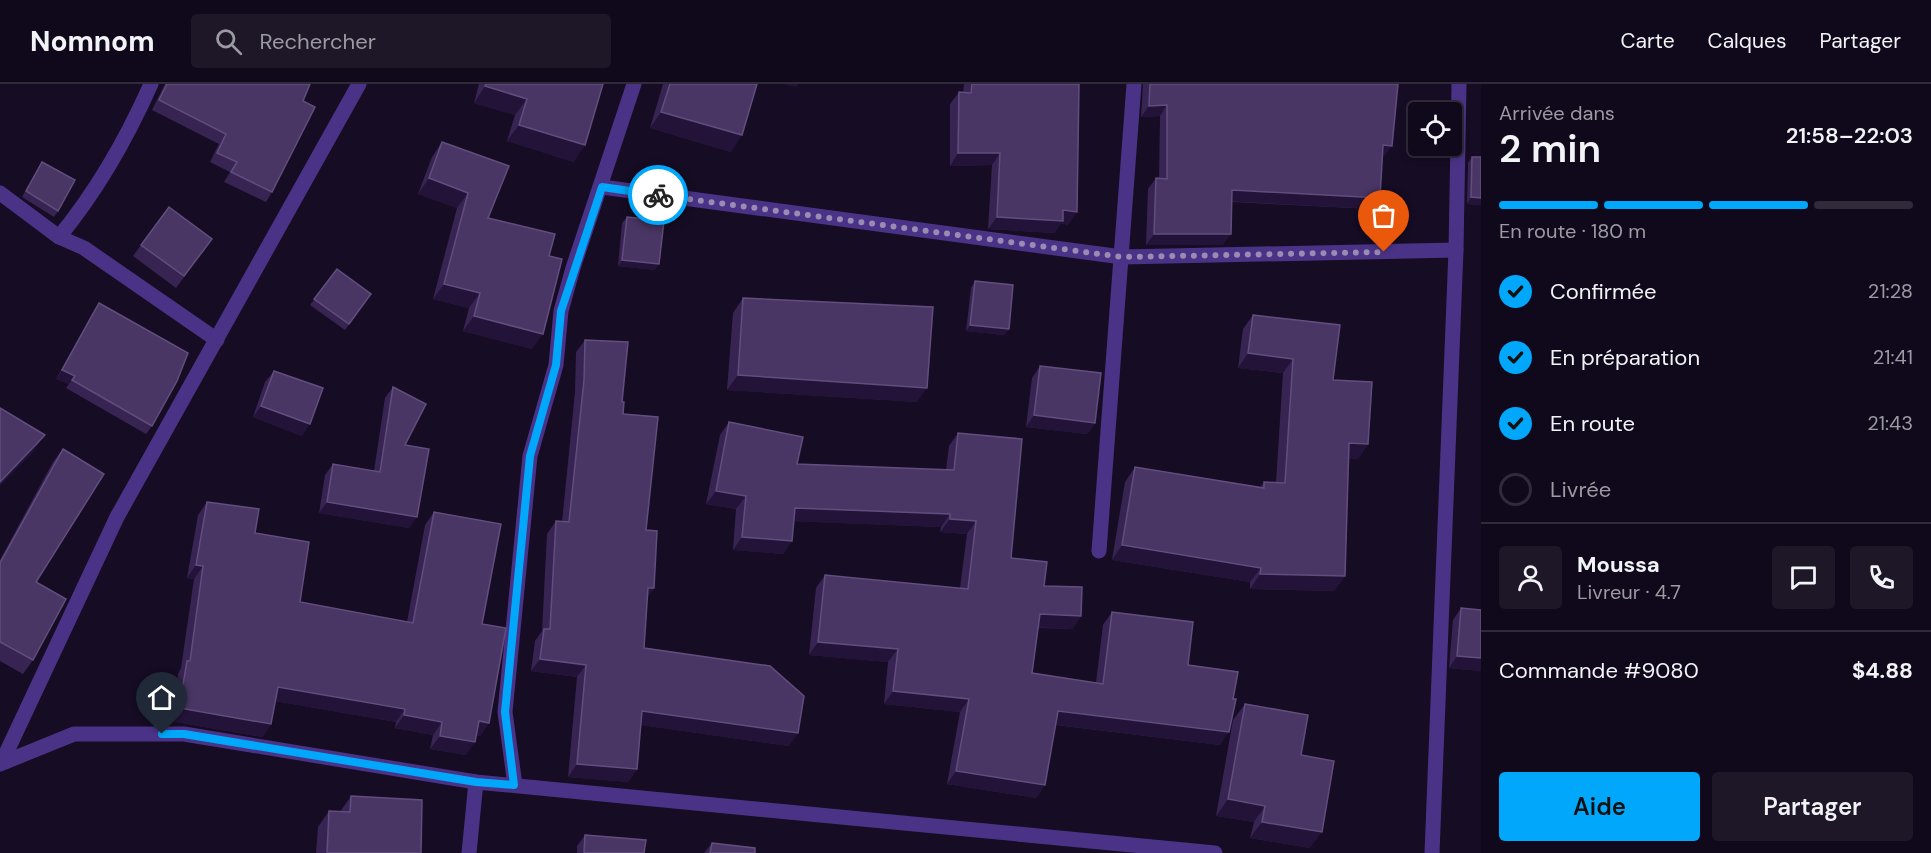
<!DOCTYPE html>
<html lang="fr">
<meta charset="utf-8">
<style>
:root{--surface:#10091b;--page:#1e1728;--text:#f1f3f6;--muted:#9c9aa3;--line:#302a3a;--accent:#00a7fa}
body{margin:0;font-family:"DM Sans",sans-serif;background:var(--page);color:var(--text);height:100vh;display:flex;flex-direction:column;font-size:22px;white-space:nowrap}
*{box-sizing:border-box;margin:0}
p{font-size:20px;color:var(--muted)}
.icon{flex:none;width:33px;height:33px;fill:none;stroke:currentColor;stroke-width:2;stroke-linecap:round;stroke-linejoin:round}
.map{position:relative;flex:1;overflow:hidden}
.sheet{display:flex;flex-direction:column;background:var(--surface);width:450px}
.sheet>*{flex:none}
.controls{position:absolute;left:1408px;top:18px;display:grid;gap:12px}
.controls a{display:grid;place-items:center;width:54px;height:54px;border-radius:6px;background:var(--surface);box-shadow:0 3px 9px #0003,0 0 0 2px var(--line);font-size:30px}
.pin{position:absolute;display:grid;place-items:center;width:51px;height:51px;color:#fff;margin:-62px -26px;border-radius:50% 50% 50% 0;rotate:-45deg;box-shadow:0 0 6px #0007}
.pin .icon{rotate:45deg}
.courier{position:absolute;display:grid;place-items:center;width:60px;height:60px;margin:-30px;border:4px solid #00a7fa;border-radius:50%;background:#fff;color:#222;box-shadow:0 2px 8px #0007}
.headline em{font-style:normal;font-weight:600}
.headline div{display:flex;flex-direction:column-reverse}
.headline{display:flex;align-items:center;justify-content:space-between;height:102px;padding:0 18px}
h1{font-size:39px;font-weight:600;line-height:45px}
.bar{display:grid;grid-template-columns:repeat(4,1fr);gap:9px 6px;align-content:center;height:72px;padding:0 18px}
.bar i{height:8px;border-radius:4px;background:var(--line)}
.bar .active{background:var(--accent)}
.bar p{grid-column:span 4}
.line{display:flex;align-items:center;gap:15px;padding:0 18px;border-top:2px solid var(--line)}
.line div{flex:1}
.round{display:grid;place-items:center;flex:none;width:63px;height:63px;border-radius:6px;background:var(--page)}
ol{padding:0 18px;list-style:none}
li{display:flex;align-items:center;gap:18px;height:66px}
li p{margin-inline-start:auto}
li .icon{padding:6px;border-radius:50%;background:var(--accent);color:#111;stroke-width:4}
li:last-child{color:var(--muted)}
li i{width:33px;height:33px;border:3px solid var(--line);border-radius:50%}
.button{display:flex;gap:12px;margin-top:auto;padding:12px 18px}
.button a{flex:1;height:69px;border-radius:6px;background:var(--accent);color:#111;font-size:24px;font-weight:600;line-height:69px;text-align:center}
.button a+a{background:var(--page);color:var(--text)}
header{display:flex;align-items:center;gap:36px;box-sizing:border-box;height:84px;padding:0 30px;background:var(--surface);border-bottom:2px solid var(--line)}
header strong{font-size:28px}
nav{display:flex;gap:33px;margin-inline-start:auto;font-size:21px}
.search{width:420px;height:54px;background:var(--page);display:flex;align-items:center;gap:15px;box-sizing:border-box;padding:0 21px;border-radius:6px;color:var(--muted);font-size:22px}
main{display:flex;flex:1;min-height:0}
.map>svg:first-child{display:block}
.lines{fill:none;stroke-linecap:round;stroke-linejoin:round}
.street{stroke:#4a3386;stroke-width:15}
.wall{fill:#382453}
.shaded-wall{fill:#231338}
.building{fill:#4a3665;stroke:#614e7e;stroke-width:1.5}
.done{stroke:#998bb2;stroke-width:6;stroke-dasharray:0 10.8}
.route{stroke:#00a7fa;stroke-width:8}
</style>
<header>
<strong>Nomnom</strong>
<div class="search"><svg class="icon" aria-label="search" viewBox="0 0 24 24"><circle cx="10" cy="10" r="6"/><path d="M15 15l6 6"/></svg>Rechercher</div>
<nav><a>Carte</a><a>Calques</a><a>Partager</a></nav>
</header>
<main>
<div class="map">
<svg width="1481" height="769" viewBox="0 0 1481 769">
<rect width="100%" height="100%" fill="#160c24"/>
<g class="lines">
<!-- street -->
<g class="street">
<path d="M602 103 1122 173 1456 166"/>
<path d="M0 109 59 153C96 108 127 54 151 0"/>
<path d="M59 153 84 164 217 256"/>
<path d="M1099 467 1134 0"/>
<path d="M2 678 117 433 359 0"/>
<path d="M0 680 74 650H184L476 698 1215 769"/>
<path d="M515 701 505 628 530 372 556 281 561 227 573 184 634 0"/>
<path d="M469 769 476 698"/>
<path d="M1432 769 1456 166 1459 0"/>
</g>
</g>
<!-- wall -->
<g class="wall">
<path d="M165 0H310L303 17 272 108 266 118 224 98 230 88 210 78 219 60 152 26Z"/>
<path d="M479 0H603L574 78 507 57 515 31 474 19Z"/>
<path d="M663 0H757L731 68 650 44Z"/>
<path d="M964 0H1079L1068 141 1061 139 1054 149 988 145 992 81 950 82V20L959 8H963Z"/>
<path d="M1143 0H1392V62L1384 72H1382L1380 114 1372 125 1232 118 1223 161H1146L1148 105 1156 94H1159L1160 32 1141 33Z"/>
<path d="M442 58 488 134 549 172 532 265 463 247 469 224 433 215 457 124 418 110 432 73Z"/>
<path d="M1472 73H1481V121L1467 120 1468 79Z"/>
<path d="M42 78 58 127 54 133 22 113Z"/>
<path d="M627 133 655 186 618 182 622 139Z"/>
<path d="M212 155 176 204 133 172 141 161Z"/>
<path d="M337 185 371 210 345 246 310 221Z"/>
<path d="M975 197 1009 245 1004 251 966 247 971 204Z"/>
<path d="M743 214 917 318 727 306 733 229Z"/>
<path d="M99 219 152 342 146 350 66 304 69 300 56 295 93 228Z"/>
<path d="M1253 231 1333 296 1368 360 1358 375 1348 374 1345 492 1334 507 1250 505V498L1112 476 1125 398 1135 383 1260 404 1264 398H1276L1283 289 1238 284 1243 245Z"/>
<path d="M585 256 622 318 646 446 654 504 647 514 644 564 789 662 641 641 637 685 628 698 568 693 577 593 531 587 535 557 542 547 547 450 556 437 562 438 575 308 576 268Z"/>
<path d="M1040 282 1095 339 1087 350 1026 343 1032 294Z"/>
<path d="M274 287 302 352 253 333 265 298Z"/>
<path d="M393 303 405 361 409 444 319 429 325 391 333 380 374 387 385 314Z"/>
<path d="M729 338 797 380 946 386 949 362 958 349 1011 474 1081 532 1072 545 1038 544 1032 589 1096 599 1103 541 1112 528 1188 581 1220 661 1055 641 1045 701 1036 714 947 700 960 628 884 620 888 578 809 571 816 504 825 491 960 504 967 450 940 448 941 443 793 437 792 457 783 470 733 466 736 425 706 420 720 351Z"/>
<path d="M63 365 36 498 33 576 23 590 0 577V476L53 378Z"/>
<path d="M207 418 255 449 300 518 407 538 425 441 434 428 482 540 489 639 480 652 476 651 466 671 430 665 433 651 395 644 396 638 275 617 271 640 262 653 170 637 178 590 181 584 194 495 187 494 198 431Z"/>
<path d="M1461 524 1481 526V587L1449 584 1453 536Z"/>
<path d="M1245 620 1301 671 1310 764 1250 754 1254 738 1216 732 1233 636Z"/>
<path d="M351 712 421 769H316L318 743 329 727 340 728Z"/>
<path d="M585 751 644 769H577V762Z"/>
<path d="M712 759 755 769H704Z"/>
</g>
<!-- shaded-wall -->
<g class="shaded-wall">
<path d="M784 0H799L796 3Z"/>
<path d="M485 2 527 15 515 31 474 19Z"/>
<path d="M1167 21 1160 32 1141 33 1149 22Z"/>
<path d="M661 28 742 51 731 68 650 44Z"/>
<path d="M519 41 585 61 574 78 507 57Z"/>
<path d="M1383 61 1392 62 1384 72H1375Z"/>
<path d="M958 69H1000L992 81 950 82Z"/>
<path d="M429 94 468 109 457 124 418 110Z"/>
<path d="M1232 106 1380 114 1372 125 1224 117Z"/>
<path d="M1471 113 1481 114V121L1467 120Z"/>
<path d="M1063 126 1077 128 1068 141 1061 139 1054 149 988 145 997 133Z"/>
<path d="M1154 150H1231L1223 161H1146Z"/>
<path d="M622 176 659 180 655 186 618 182Z"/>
<path d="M444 200 480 209 469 224 433 215Z"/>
<path d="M474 232 543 250 532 265 463 247Z"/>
<path d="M970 241 1009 245 1004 251 966 247Z"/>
<path d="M1248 269 1293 275 1283 289 1238 284Z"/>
<path d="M62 286 75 292 69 300 56 295Z"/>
<path d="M738 291 927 304 917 318 727 306Z"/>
<path d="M261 322 310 340 302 352 253 333Z"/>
<path d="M1034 331 1095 339 1087 350 1026 343Z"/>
<path d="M45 351 34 367 0 402V398Z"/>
<path d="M1349 359 1368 360 1358 375 1339 374Z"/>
<path d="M716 407 746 412 736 425 706 420Z"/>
<path d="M327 418 417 433 409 444 319 429Z"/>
<path d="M795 424 950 430 941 443 785 437Z"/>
<path d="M950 435 976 437 967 450 940 448Z"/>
<path d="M742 453 792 457 783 470 733 466Z"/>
<path d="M1122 461 1261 484 1250 498 1112 476Z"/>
<path d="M196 481 203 482 194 495 187 494Z"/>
<path d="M1260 490 1345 492 1334 507 1250 505Z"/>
<path d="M648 504H654L645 517Z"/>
<path d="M1040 530 1081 532 1072 545 1031 543Z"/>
<path d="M818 558 898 565 888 578 809 571Z"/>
<path d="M1457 572 1481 574V587L1449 584Z"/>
<path d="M540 575 586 581 577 593 531 587Z"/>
<path d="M278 603 405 625 396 638 269 616Z"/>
<path d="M893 607 969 615 960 628 884 620Z"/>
<path d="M179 624 271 640 262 653 170 637Z"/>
<path d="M642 627 798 649 789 662 633 640Z"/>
<path d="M1058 627 1229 648 1220 661 1049 640Z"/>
<path d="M404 631 442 638 433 651 395 644Z"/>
<path d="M479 637 489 639 480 652 470 650Z"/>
<path d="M440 652 475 658 466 671 430 665Z"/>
<path d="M577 680 637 685 628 698 568 693Z"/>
<path d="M956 687 1045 701 1036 714 947 700Z"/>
<path d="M1228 715 1265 722 1254 738 1216 732Z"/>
<path d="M1262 738 1322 748 1310 764 1250 754Z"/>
</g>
<!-- building -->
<g class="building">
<path d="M167 0H310L303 17 315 23 272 108 231 88 237 78 217 69 226 50 159 16Z"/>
<path d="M486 0H603L585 61 519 41 527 15 485 2Z"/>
<path d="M670 0H757L742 51 661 28Z"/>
<path d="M972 0H1079L1077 128 1063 126V137L997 133 1000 69H958L959 8 971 9Z"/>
<path d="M1150 0H1398L1392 62 1383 61 1380 114 1232 106 1231 150H1154L1156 94 1167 95V21L1149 22Z"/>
<path d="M442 58 509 82 488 134 555 150 549 172 562 175 543 250 474 232 480 209 444 200 468 109 429 94Z"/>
<path d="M1472 73H1481V114L1471 113Z"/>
<path d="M42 78 75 96 58 127 26 107Z"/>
<path d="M169 123 212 155 184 192 141 161Z"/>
<path d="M627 133 664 137 659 180 622 176Z"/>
<path d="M337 185 371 210 349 240 314 215Z"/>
<path d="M975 197 1013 201 1009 245 970 241Z"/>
<path d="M743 214 933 223 927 304 738 291Z"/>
<path d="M99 219 188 269 177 297 152 342 72 296 75 292 62 286Z"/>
<path d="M1253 231 1340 241 1333 296 1372 298 1368 360 1349 359 1345 492 1260 490 1261 484 1122 461 1135 383 1264 404V398L1285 399 1293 275 1248 269Z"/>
<path d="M585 256 628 258 622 318H624L623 330 658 333 646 446 657 447 654 504H648L644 564 770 582 804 612 798 649 642 627 637 685 577 680 586 581 540 575 544 545H550L556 437 569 438 584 296Z"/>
<path d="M1040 282 1101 289 1095 339 1034 331Z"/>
<path d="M274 287 323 304 310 340 261 322Z"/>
<path d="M393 303 426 320 405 361 429 365 417 433 327 418 333 380 380 388Z"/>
<path d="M0 324 45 351 0 398Z"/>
<path d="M729 338 803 353 797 380 954 386 958 349 1022 355 1011 474 1047 478 1044 502 1082 503 1081 532 1040 530 1032 589 1103 600 1112 528 1193 538 1188 581 1238 588 1233 615H1236L1229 648 1058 627 1045 701 956 687 969 615 893 607 898 565 818 558 825 491 968 505 976 437 950 435V430L795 424 792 457 742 453 746 412 716 407Z"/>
<path d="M63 365 104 390 36 498 66 515 33 576 0 558V479Z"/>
<path d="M207 418 259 425 255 449 309 458 300 518 413 539 434 428 501 440 482 540 506 544 489 639 479 637 475 658 440 652 442 638 404 631 405 625 278 603 271 640 179 624 187 577H190L203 482 196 481Z"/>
<path d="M1461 524 1481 526V574L1457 572Z"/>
<path d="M1245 620 1308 631 1301 671 1334 677 1322 748 1262 738 1265 722 1228 715Z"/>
<path d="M351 712 422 716 421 769H327L329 727 350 728Z"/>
<path d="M585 751 646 756 644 769H584Z"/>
<path d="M712 759 755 764V769H710Z"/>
</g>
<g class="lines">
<!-- done -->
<path class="done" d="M658 111 1122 173 1384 168"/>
<!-- route -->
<path class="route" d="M162 650H184L476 698 514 701 505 628 530 372 556 281 561 227 602 103 658 111"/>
</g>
</svg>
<div class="controls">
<a><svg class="icon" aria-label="locate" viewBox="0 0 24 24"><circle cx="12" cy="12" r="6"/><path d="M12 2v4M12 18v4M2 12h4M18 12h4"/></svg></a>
</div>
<div class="pin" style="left:1384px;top:168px;background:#ea580c"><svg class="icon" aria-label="bag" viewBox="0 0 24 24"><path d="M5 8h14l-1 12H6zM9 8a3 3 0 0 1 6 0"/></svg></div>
<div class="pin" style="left:162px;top:650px;background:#1f2937"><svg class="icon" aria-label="home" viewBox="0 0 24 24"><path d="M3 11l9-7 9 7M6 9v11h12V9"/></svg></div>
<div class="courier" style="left:658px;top:111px"><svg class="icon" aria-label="bike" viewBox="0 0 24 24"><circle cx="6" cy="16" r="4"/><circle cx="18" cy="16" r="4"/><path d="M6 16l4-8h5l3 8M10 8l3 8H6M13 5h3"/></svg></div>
</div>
<section class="sheet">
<div class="headline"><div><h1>2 min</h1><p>Arrivée dans</p></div><em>21:58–22:03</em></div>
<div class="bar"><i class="active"></i><i class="active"></i><i class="active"></i><i></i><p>En route · 180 m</p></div>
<ol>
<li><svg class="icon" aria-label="check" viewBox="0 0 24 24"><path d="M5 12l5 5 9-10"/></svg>Confirmée<p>21:28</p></li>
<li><svg class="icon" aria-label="check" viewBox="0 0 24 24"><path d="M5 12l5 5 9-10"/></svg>En préparation<p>21:41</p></li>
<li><svg class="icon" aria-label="check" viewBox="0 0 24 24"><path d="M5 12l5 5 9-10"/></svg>En route<p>21:43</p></li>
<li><i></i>Livrée</li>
</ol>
<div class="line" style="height:108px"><a class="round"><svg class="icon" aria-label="person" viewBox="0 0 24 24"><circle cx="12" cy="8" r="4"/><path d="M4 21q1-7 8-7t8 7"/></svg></a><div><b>Moussa</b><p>Livreur · 4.7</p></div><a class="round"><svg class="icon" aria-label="chat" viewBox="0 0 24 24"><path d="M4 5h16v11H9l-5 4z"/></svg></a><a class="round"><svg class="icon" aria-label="phone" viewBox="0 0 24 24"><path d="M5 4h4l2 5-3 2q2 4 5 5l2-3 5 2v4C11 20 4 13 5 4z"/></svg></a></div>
<div class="line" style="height:78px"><div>Commande #9080</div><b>$4.88</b></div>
<div class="button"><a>Aide</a><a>Partager</a></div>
</section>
</main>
